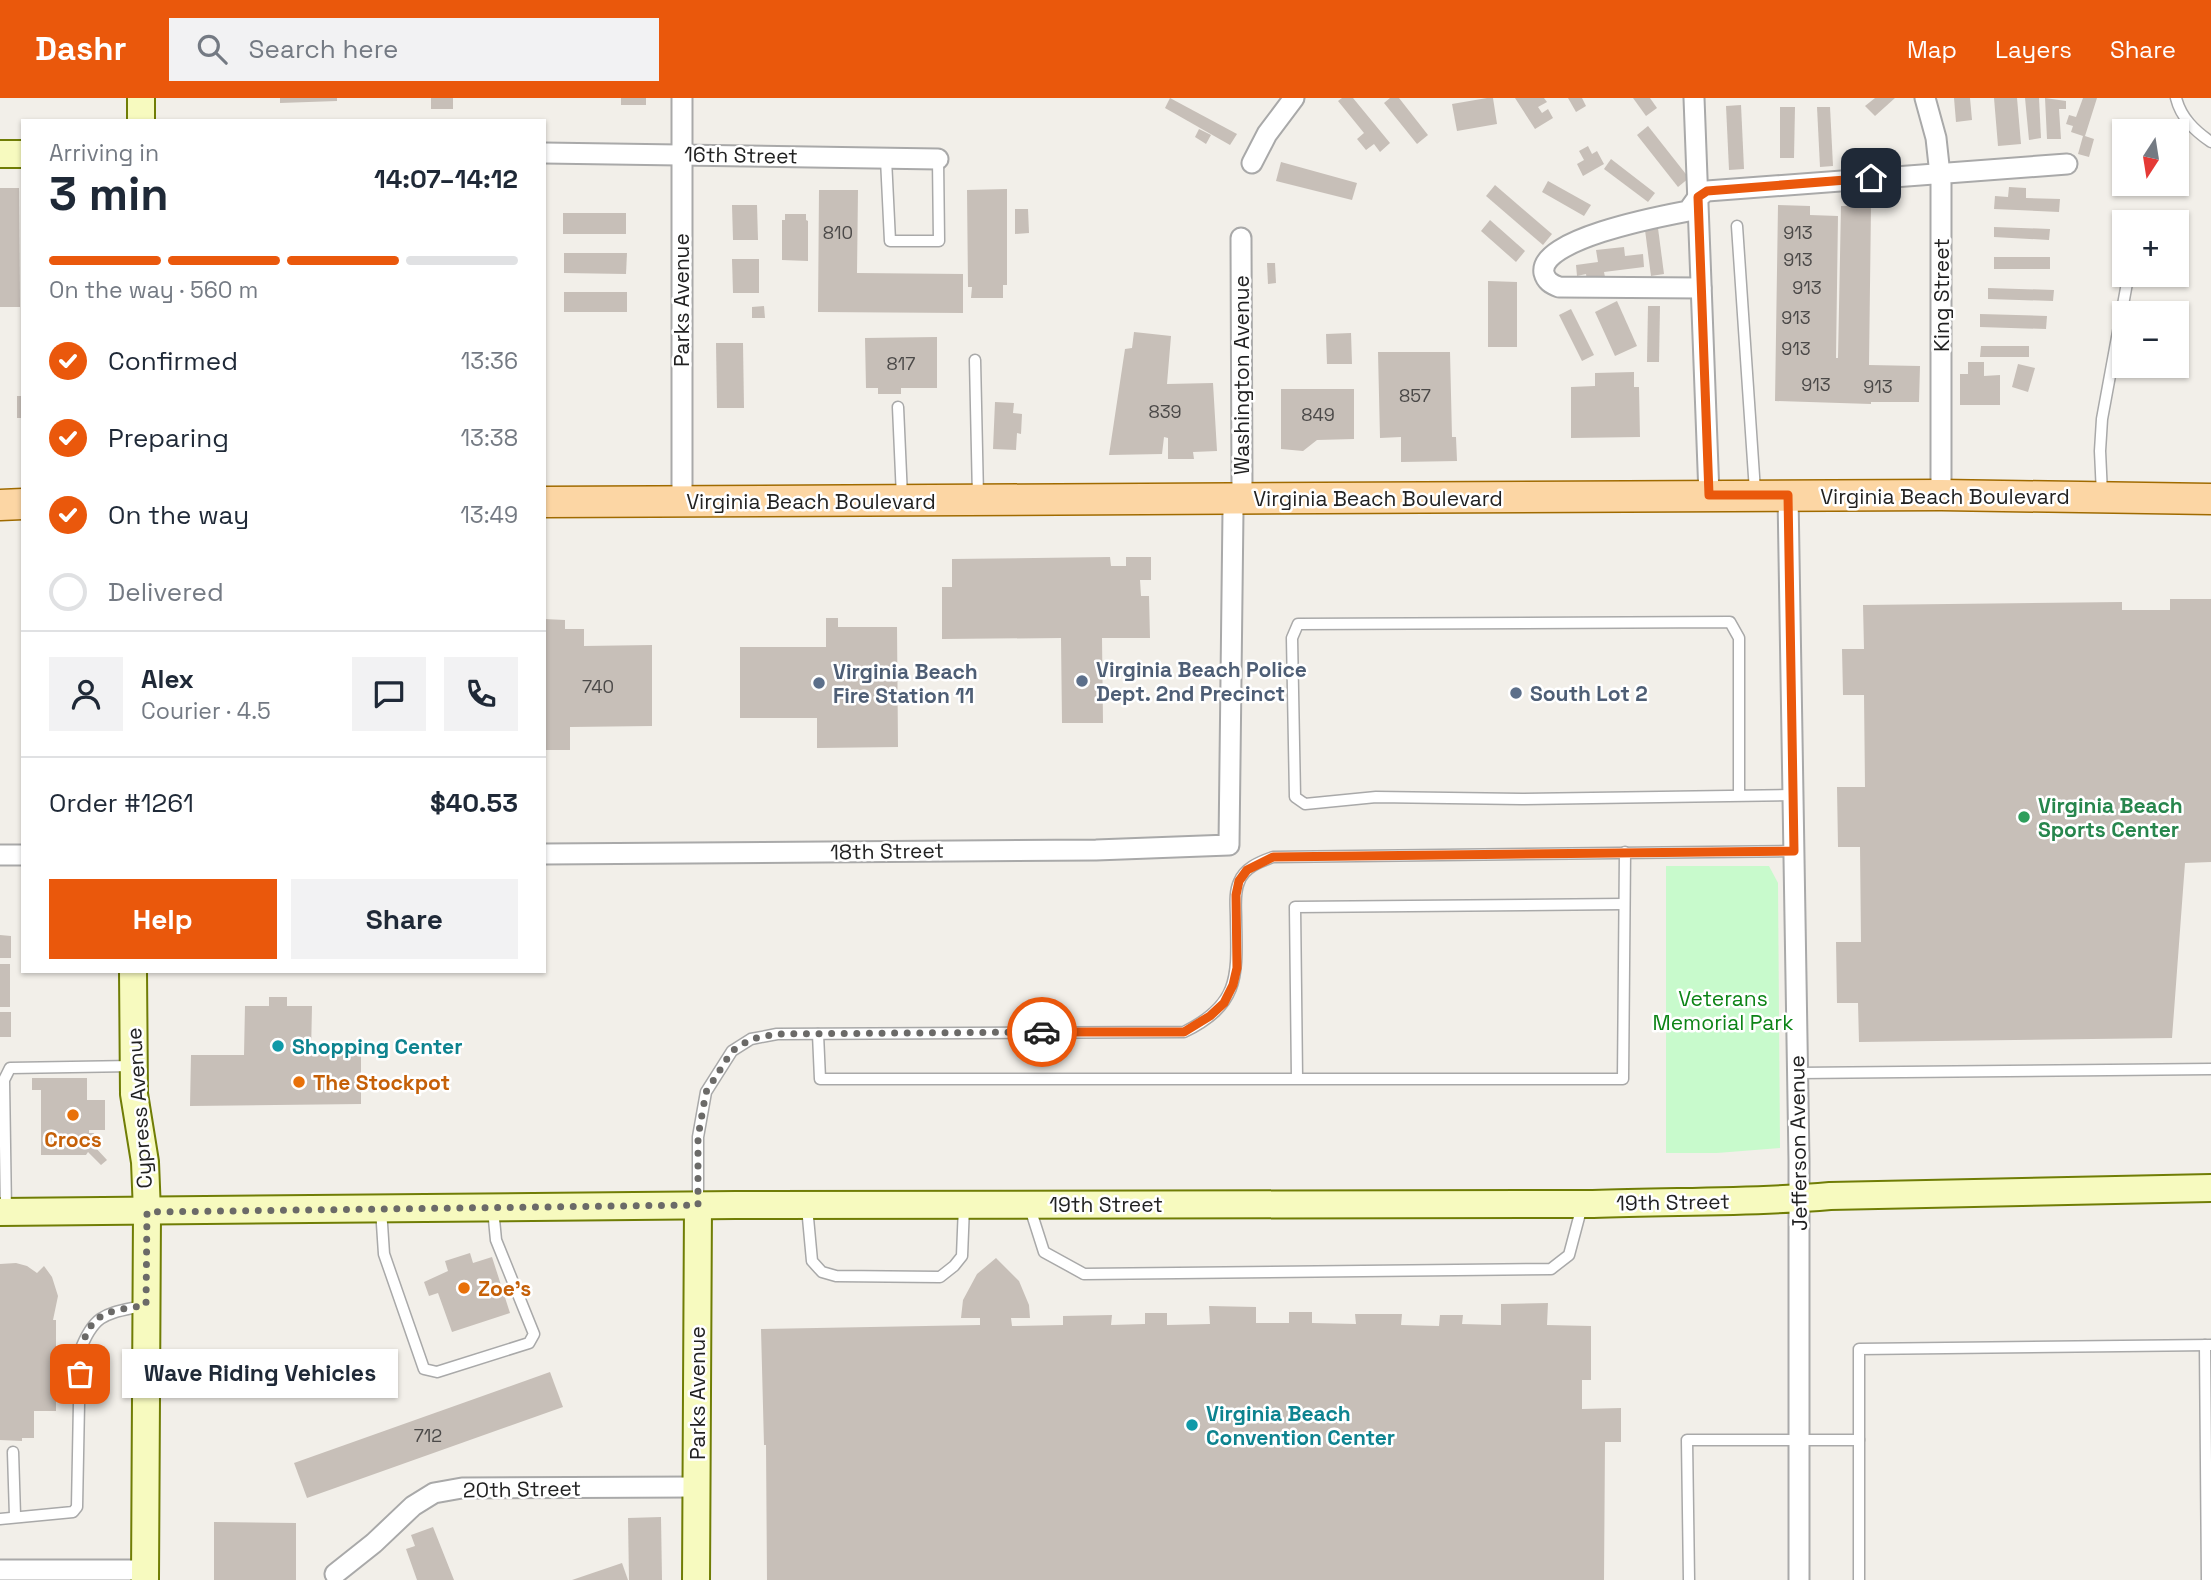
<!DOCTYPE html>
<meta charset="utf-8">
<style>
:root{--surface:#fff;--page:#f2f2f3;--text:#1f2937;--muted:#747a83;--line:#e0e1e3;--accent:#ea580c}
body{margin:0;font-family:"Space Grotesk",sans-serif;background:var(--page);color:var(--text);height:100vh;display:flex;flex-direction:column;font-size:26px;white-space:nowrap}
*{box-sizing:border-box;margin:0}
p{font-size:23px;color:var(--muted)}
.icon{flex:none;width:38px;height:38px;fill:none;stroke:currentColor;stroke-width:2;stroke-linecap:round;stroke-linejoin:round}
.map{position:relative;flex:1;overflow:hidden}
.drawer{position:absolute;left:21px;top:21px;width:525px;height:854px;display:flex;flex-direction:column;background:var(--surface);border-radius:0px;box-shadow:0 2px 5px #0004}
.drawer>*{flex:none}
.needle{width:46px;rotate:192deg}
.controls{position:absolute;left:2112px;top:21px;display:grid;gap:14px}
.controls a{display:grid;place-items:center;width:77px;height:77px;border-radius:0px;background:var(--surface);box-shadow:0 2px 5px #0004;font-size:35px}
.pin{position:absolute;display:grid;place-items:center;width:60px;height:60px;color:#fff;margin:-30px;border-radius:14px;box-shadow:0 4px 10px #0006}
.courier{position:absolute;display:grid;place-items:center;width:70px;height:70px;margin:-35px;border:5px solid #ea580c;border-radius:50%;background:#fff;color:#222;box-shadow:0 2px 9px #0007}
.bubble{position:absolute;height:49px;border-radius:0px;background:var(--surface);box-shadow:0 2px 5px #0004;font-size:23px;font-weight:700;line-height:49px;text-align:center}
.headline em{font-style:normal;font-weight:700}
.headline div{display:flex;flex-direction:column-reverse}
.headline{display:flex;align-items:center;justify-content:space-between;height:119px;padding:0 28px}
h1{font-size:46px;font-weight:700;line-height:52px}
.bar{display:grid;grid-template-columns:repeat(4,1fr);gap:10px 7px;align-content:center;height:84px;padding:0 28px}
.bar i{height:9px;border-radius:5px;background:var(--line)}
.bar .selected{background:var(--accent)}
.bar p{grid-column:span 4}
.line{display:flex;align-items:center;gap:18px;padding:0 28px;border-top:2px solid var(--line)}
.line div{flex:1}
.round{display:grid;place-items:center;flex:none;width:74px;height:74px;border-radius:0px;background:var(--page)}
ol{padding:0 28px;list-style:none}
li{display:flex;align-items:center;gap:21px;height:77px}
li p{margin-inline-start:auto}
li .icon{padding:7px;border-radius:50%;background:var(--accent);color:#fff;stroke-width:4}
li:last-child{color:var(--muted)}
li i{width:38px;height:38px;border:4px solid var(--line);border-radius:50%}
.action{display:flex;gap:14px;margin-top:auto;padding:14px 28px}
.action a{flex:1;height:80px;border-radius:0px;background:var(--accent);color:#fff;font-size:28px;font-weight:700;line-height:80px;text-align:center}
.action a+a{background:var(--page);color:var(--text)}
header{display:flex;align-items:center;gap:42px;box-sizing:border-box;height:98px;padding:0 35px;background:var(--accent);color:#fff}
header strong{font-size:33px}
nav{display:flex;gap:38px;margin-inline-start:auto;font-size:24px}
.search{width:490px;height:63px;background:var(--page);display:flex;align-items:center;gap:18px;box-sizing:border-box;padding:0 24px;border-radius:0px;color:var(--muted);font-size:26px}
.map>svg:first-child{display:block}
.park{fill:#c8facc}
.building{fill:#c7bfb8}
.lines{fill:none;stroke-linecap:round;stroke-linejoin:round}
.lane-casing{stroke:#a9a9a9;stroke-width:13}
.street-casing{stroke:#a9a9a9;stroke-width:23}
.secondary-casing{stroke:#707d05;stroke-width:30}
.primary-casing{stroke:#a06b00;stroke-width:33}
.lane{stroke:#fff;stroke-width:10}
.street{stroke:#fff;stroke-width:19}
.secondary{stroke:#f7fabf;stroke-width:26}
.primary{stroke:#fcd6a4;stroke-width:30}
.done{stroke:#6b6a68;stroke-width:7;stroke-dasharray:0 12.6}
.route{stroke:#ea580c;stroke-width:9}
.service-dot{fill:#5c6f8a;stroke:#fff;stroke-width:2.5}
.leisure-dot{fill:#2e9e5b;stroke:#fff;stroke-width:2.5}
.culture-dot{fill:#0f9aa8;stroke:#fff;stroke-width:2.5}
.food-dot{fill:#e8710a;stroke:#fff;stroke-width:2.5}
.labels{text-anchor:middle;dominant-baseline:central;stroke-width:5;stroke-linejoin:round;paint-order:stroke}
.number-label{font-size:18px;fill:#4b4948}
.street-label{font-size:21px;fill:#222;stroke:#fff}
.service-label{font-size:21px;font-weight:bold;fill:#4e5e75;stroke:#fff;text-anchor:start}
.leisure-label{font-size:21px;font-weight:bold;fill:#27864d;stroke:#fff;text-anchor:start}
.park-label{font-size:21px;fill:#0c8416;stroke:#fff}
.culture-label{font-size:21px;font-weight:bold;fill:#0d838f;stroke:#fff;text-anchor:start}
.food-label{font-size:21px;font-weight:bold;fill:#c56008;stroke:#fff;text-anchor:start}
</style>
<header>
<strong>Dashr</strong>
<div class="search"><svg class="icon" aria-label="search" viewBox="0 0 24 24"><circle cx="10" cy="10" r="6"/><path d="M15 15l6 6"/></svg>Search here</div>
<nav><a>Map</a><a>Layers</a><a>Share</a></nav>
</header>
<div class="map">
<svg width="2211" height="1482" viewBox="0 0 2211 1482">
<rect width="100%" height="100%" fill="#f2efe9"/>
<!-- park -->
<path class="park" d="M1666 768H1769L1778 785 1780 1050 1717 1055H1666Z"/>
<!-- building -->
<g class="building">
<path d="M280 0H337V3L280 5Z"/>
<rect x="431" y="0" width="22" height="11"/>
<rect x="621" y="0" width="25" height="7"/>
<path d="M1170 0 1237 36 1230 47 1165 10Z"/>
<path d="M1342 0H1353L1390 45 1380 54 1374 46 1366 52 1357 41 1364 35 1338 3Z"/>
<path d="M1390 0H1399L1428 37 1417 46 1384 5Z"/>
<path d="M1487 0H1493L1497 26 1457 33 1452 6Z"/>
<path d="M1515 0H1544L1547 4 1538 9 1542 15 1548 11 1553 20 1535 31Z"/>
<path d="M1568 0H1582L1586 8 1576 14Z"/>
<path d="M1633 0H1650L1657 10 1646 18Z"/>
<path d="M1875 0H1895L1875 18 1865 8Z"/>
<path d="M1954 0H1970L1972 22 1956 24Z"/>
<path d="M1994 0H2017L2021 46 1998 48Z"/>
<path d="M2025 0H2039L2041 40 2029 42Z"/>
<path d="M2045 0 2066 3V11H2059L2061 41H2047Z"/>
<path d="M2083 0H2097L2085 38 2094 41 2089 59 2078 56 2083 38 2071 34 2073 28 2066 26 2069 17 2076 19Z"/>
<path d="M1741 7 1744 71 1729 72 1726 8Z"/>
<path d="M1780 9H1795L1794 60H1780Z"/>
<path d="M1817 9H1830L1833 68 1820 69Z"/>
<path d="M1648 28 1689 80 1678 89 1637 37Z"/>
<path d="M1199 31 1211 37 1206 46 1195 39Z"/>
<path d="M1588 48 1592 56 1597 53 1604 66 1583 78 1577 66 1584 62 1579 53Z"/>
<path d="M1611 61 1655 95 1648 104 1604 71Z"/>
<path d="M1281 64 1357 85 1352 102 1276 83Z"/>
<path d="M1548 83 1591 107 1584 118 1542 94Z"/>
<path d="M1495 87 1552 136 1543 147 1486 98Z"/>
<path d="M2009 89 2026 90V100L2060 101 2059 114 1994 111 1995 98 2008 99Z"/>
<path d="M0 90H19L20 209H0Z"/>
<path d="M1007 91V187H1003V200H971L972 189H968L967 92Z"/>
<path d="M819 92H858L857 175 963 176V215L818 214Z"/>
<path d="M732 107H757L758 142H733Z"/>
<path d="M1778 107 1810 108V117L1838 118 1836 260H1838L1841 108H1871L1869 267 1920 268 1919 304H1871V306L1775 303Z"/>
<path d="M1015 111H1028L1029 135 1015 136Z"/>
<rect x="563" y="115" width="63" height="21"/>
<path d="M785 116H806V122L808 123V163L782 162V122H785Z"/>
<path d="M1490 122 1525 153 1516 164 1481 133Z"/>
<path d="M1994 129 2050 131 2049 142 1994 139Z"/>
<path d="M1658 130 1664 176 1651 178 1645 132Z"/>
<path d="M1624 149 1625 158 1643 156 1644 169 1604 174 1605 179 1587 182 1586 176 1577 178 1576 167 1598 164 1596 152Z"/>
<path d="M564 155H627L626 176 564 175Z"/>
<rect x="1994" y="159" width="56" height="12"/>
<path d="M732 161H759V195H733Z"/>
<path d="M1267 165H1275L1276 185 1268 186Z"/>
<path d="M1488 183 1517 184V249H1488Z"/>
<path d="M1988 190 2054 192 2053 203 1988 201Z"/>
<rect x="564" y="194" width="63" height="20"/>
<path d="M1617 203 1637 248 1615 258 1595 214Z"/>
<path d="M764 208 765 220H752V209Z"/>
<path d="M1648 208H1660L1659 264H1647Z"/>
<path d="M1571 211 1594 257 1582 263 1559 217Z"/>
<path d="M1980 216 2047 218 2046 231 1980 229Z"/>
<path d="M1134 234 1171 238 1167 286 1213 285 1217 353 1193 354 1194 361H1168V340L1164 339 1162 356 1109 357 1125 251 1132 250Z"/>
<path d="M1351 235 1352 266H1327L1326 236Z"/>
<path d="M937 239V290H901V296H878V290H866L865 240Z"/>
<path d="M716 245H743L744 310H717Z"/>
<path d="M1981 248H2029V259H1980Z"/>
<path d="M1378 254H1450L1452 339H1456L1457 363 1401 364V339L1380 340Z"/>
<path d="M1968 264H1984V278L2000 277V307H1960V276H1968Z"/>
<path d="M2018 266 2035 270 2028 294 2012 289Z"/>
<path d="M1634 274V289H1639L1640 339 1571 340V289L1595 288V275Z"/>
<path d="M1281 291H1354V341L1317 342 1303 353 1281 351Z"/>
<rect x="17" y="298" width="6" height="22"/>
<path d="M995 304 1014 305 1013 315 1022 316 1021 336 1017 335 1016 352 993 351Z"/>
<path d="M1110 459 1111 468H1126V459H1151V482H1140L1141 498H1149L1150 540H1102L1103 625H1062L1061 540 942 541V489H952V461Z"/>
<path d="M2170 501H2211V764L2185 765 2172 940 1859 944 1858 905H1837L1836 844H1861L1860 749H1838L1837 689H1865L1864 597H1843L1842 551H1864L1863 507 2122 504V512H2170Z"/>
<path d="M826 520H838V529H897L898 649 817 650V620H740V549H826Z"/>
<path d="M544 521 565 522V531H584V548L652 547V628L570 629V652H544Z"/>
<path d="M0 837 11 838V860H0Z"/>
<rect x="0" y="866" width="10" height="43"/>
<path d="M269 899H287V908H312L311 956H361V1006L190 1008 191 957H244L245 908H269Z"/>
<rect x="0" y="914" width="11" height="25"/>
<path d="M32 980H87V1002H105V1032H89V1035H94V1048L107 1062 101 1067 88 1054 86 1057H41V992H32Z"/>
<path d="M470 1155 473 1165 492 1159 510 1215 452 1234 438 1195 429 1198 424 1184 448 1173 445 1163Z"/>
<path d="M996 1160 1019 1183 1029 1207 1030 1220H1011L1012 1228 1063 1227V1218L1112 1217 1111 1227 1145 1226V1215H1167V1227L1210 1226 1209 1208 1256 1209V1225H1289V1214H1312V1225L1356 1226 1355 1216H1402L1401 1227 1439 1228 1440 1217H1463L1462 1226 1501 1227V1206L1548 1205 1547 1227 1591 1228V1282H1582V1311L1621 1310V1344H1605L1604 1482H767L766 1347H764L761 1231 980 1227V1220H961L963 1202 977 1176Z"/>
<path d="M16 1165 27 1168 37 1175 44 1168 52 1179 58 1198 53 1222H56V1313H34V1340H22V1343L0 1342V1166Z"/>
<path d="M550 1274 563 1309 307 1400 294 1365Z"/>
<path d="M661 1419 662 1482H629L628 1420Z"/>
<path d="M214 1424 296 1425V1482H214Z"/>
<path d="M433 1429 454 1482H417L406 1451 415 1448 411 1437Z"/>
<path d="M622 1465 628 1482H572Z"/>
</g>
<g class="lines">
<defs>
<g id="lane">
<path d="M2176 0C2181 20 2195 33 2211 44"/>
<path d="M886 61 890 143H939L938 61"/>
<path d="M1737 128 1755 393"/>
<path d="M975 262 978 399"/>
<path d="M898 309 902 399"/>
<path d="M2102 396 2100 353 2102 321 2127 185"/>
<path d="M1739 698V540L1730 524 1298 526 1292 540 1295 699 1305 706 1376 699 1522 701 1793 697"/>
<path d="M818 936 820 981H1623L1625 754"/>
<path d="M1798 975 2211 971"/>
<path d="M1297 980 1295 809 1624 806"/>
<path d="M698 1104V1039L706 994 732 953 751 941 777 936 1184 934C1241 906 1237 877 1236 821 1236 809 1234 795 1239 784 1244 770 1259 764 1273 759L1794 753"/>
<path d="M1029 1107 1044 1154 1084 1176 1551 1171 1569 1157 1582 1108"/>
<path d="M807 1109 812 1163 822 1174 836 1178 940 1179 954 1168 962 1158 964 1108"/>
<path d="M381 1111 384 1156 424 1271 437 1274 529 1245 534 1236 496 1142 493 1111"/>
<path d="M6 1114 4 982 10 970 133 968"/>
<path d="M2205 1247 2207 1482"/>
<path d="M13 1354 15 1418"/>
<path d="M0 1421 73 1414 77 1409 80 1253C95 1213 108 1216 146 1207"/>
<path d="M1689 1482 1687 1342H1859"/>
<path d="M1859 1482V1251L2211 1247"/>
</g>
<g id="street">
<path d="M682 0V403"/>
<path d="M1694 0 1709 397"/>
<path d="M1925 0 1936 40 1941 86V397"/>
<path d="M544 55 938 61"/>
<path d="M1252 65 1267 36 1294 0"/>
<path d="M1701 190 1559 189C1551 186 1546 183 1544 175 1538 141 1662 118 1688 113L1698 99 1707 93 2067 66"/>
<path d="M1788 397 1799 1062V1482"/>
<path d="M544 756 1096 752 1229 747 1233 413 1242 390 1241 140"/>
<path d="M0 757H23"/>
<path d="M0 1472H145"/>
<path d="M335 1476 374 1445 413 1408 434 1395 462 1390 696 1389"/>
</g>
<g id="secondary">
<path d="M141 0V23"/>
<path d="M0 56H23"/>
<path d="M133 873 134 996 145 1064 147 1114 145 1482"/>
<path d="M0 1114 735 1107 1593 1106C1672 1103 1752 1105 1830 1098L2211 1090"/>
<path d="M696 1482 698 1107"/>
</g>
<g id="primary">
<path d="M544 404 1941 397 2211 401"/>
<path d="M0 407 23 406"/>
</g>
</defs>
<!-- lane casing -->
<use href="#lane" class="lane-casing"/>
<!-- street casing -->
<use href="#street" class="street-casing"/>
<!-- secondary casing -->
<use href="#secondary" class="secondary-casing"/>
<!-- primary casing -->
<use href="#primary" class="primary-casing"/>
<!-- lane -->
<use href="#lane" class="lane"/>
<!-- street -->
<use href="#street" class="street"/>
<!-- secondary -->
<use href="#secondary" class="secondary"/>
<!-- primary -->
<use href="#primary" class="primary"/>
</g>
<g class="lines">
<!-- done -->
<path class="done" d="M80 1276C80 1256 82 1229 103 1217 114 1211 133 1210 146 1207L147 1114 698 1107V1039L706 994 732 953 751 941 777 936 1042 934"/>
<!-- route -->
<path class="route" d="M1042 934H1184L1210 918 1224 905 1233 887 1237 870 1236 797 1239 783 1247 772 1273 759 1794 753 1788 397H1709L1698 99 1707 93 1871 80"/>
</g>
<!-- markers -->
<g class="service-dot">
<circle cx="1082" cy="583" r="7"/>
<circle cx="819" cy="585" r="7"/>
<circle cx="1516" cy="595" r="7"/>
</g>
<circle class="leisure-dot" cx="2024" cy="719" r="7"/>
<g class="culture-dot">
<circle cx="278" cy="948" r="7"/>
<circle cx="1192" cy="1327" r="7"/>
</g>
<g class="food-dot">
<circle cx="299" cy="984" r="7"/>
<circle cx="73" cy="1017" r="7"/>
<circle cx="464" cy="1190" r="7"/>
</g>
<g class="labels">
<!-- number labels -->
<g class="number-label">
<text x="838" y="134">810</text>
<text x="1798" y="134">913</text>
<text x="1798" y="161">913</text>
<text x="1807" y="189">913</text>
<text x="1796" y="219">913</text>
<text x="1796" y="250">913</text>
<text x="901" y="265">817</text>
<text x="1816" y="286">913</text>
<text x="1878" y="288">913</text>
<text x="1415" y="297">857</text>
<text x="1165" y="313">839</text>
<text x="1318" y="316">849</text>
<text x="598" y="588">740</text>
<text x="428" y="1337">712</text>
</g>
<!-- street labels -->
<g class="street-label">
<text transform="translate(741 57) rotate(1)">16th Street</text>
<text transform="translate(1941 197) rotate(-90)">King Street</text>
<text transform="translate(681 202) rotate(-90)">Parks Avenue</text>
<text transform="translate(1241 277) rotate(-90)">Washington Avenue</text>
<text x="1945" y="398">Virginia Beach Boulevard</text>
<text x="1378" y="400">Virginia Beach Boulevard</text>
<text x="811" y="403">Virginia Beach Boulevard</text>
<text transform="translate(887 753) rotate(-1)">18th Street</text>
<text transform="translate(139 1010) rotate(-94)">Cypress Avenue</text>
<text transform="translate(1798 1045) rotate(-91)">Jefferson Avenue</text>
<text transform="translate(1673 1104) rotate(-1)">19th Street</text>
<text x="1106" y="1106">19th Street</text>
<text transform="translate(697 1295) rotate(-90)">Parks Avenue</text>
<text transform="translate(522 1391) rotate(-1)">20th Street</text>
</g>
<!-- service labels -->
<g class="service-label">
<text x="1096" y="571">Virginia Beach Police<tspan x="1096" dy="24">Dept. 2nd Precinct</tspan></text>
<text x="833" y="573">Virginia Beach<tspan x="833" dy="24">Fire Station 11</tspan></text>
<text x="1530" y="595">South Lot 2</text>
</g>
<!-- leisure labels -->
<g class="leisure-label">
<text x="2038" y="707">Virginia Beach<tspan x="2038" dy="24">Sports Center</tspan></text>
</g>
<!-- park labels -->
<g class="park-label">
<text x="1723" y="900">Veterans<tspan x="1723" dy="24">Memorial Park</tspan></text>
</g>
<!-- culture labels -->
<g class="culture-label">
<text x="292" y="948">Shopping Center</text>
<text x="1206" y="1315">Virginia Beach<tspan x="1206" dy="24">Convention Center</tspan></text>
</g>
<!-- food labels -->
<g class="food-label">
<text x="313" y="984">The Stockpot</text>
<text x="73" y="1041" text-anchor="middle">Crocs</text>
<text x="478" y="1190">Zoe's</text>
</g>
</g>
</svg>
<div class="controls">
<a><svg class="needle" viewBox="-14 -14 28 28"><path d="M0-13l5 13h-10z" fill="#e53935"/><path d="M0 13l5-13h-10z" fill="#747a83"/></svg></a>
<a>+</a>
<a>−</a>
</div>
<div class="pin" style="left:80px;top:1276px;background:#ea580c"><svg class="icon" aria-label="bag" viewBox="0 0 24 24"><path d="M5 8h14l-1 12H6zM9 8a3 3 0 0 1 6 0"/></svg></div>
<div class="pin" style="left:1871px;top:80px;background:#1f2937"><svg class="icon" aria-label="home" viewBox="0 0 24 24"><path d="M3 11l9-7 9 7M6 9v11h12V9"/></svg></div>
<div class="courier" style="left:1042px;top:934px"><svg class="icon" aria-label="car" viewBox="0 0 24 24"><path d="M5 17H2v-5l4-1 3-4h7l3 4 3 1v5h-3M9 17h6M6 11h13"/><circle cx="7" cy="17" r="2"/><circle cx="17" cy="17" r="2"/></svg></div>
<div class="bubble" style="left:122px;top:1251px;width:276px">Wave Riding Vehicles</div>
<section class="drawer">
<div class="headline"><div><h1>3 min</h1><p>Arriving in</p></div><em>14:07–14:12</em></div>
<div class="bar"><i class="selected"></i><i class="selected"></i><i class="selected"></i><i></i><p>On the way · 560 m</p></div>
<ol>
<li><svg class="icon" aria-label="check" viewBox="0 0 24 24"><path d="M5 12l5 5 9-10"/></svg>Confirmed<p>13:36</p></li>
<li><svg class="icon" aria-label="check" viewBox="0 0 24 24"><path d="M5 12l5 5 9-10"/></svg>Preparing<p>13:38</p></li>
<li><svg class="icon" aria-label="check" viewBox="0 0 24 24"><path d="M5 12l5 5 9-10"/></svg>On the way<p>13:49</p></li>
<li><i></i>Delivered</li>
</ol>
<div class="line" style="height:126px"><a class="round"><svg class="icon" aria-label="person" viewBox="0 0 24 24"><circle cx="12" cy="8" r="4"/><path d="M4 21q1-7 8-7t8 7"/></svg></a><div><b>Alex</b><p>Courier · 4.5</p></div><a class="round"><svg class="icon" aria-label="chat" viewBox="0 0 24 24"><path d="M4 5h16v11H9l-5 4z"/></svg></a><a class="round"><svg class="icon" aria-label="phone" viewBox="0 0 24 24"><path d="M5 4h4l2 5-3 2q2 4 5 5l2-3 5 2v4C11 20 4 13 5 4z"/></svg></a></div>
<div class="line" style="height:91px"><div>Order #1261</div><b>$40.53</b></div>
<div class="action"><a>Help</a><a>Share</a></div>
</section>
</div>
